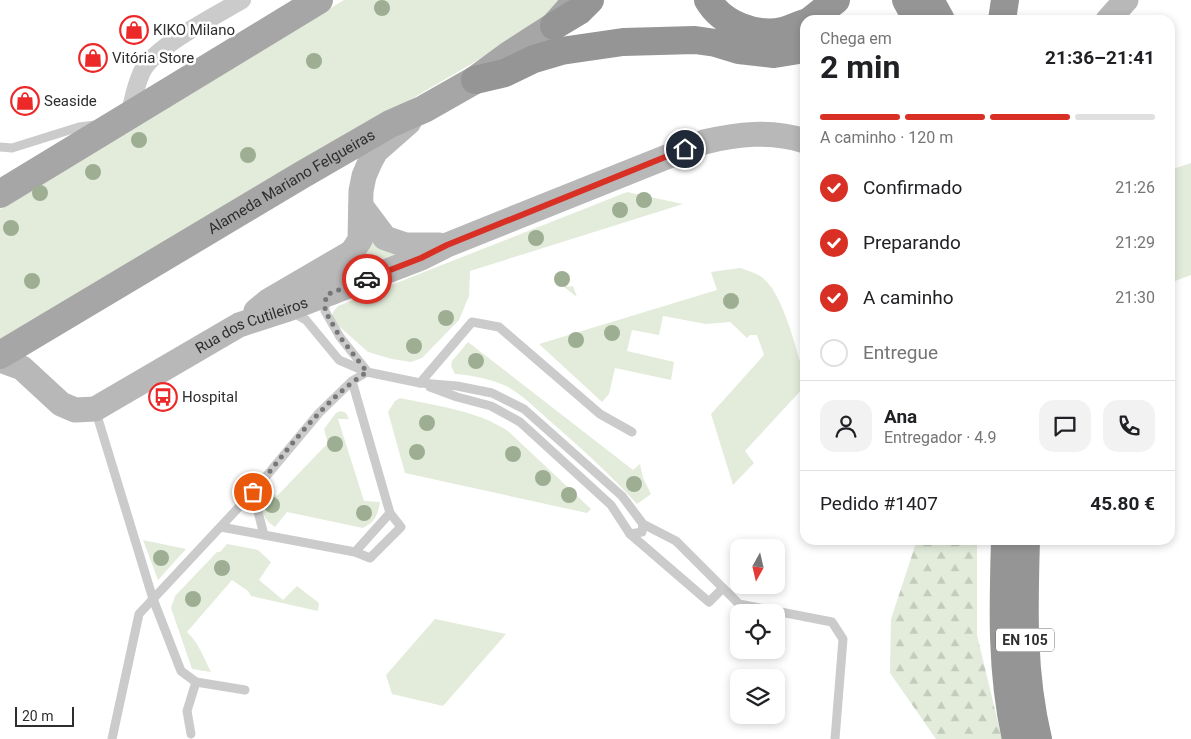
<!DOCTYPE html>
<html lang="pt">
<meta charset="utf-8">
<style>
:root{--surface:#fff;--page:#f2f2f2;--text:#202124;--muted:#757577;--line:#e0e0e0;--accent:#d93025}
body{margin:0;font-family:Roboto,sans-serif;background:var(--page);color:var(--text);height:100vh;display:flex;flex-direction:column;font-size:19px;white-space:nowrap}
*{box-sizing:border-box;margin:0}
p{font-size:16px;color:var(--muted)}
.icon{flex:none;width:28px;height:28px;fill:none;stroke:currentColor;stroke-width:2;stroke-linecap:round;stroke-linejoin:round}
.map{position:relative;flex:1;overflow:hidden}
.details{position:absolute;left:800px;top:15px;width:375px;height:530px;display:flex;flex-direction:column;background:var(--surface);border-radius:15px;box-shadow:0 2px 8px #0003}
.details>*{flex:none}
.needle{width:32px;rotate:188deg}
.tools{position:absolute;left:730px;top:539px;display:grid;gap:10px}
.tools a{display:grid;place-items:center;width:55px;height:55px;border-radius:10px;background:var(--surface);box-shadow:0 2px 8px #0003;font-size:25px}
.scale{position:absolute;left:15px;bottom:12px;width:59px;box-sizing:border-box;padding-left:5px;border:2px solid #2e2e2e;border-top:0;font-size:14px;line-height:18px;white-space:nowrap;color:#2e2e2e;-webkit-text-stroke:4px #fff;paint-order:stroke}
.pin{position:absolute;display:grid;place-items:center;width:42px;height:42px;color:#fff;margin:-21px;border:2px solid #fff;border-radius:50%;box-shadow:0 1px 5px #0007}
.courier{position:absolute;display:grid;place-items:center;width:50px;height:50px;margin:-25px;border:4px solid #d93025;border-radius:50%;background:#fff;color:#222;box-shadow:0 1px 6px #0007}
.summary em{font-style:normal;font-weight:700}
.summary div{display:flex;flex-direction:column-reverse}
.summary{display:flex;align-items:center;justify-content:space-between;height:85px;padding:0 20px}
h1{font-size:32px;font-weight:700;line-height:38px}
.bar{display:grid;grid-template-columns:repeat(4,1fr);gap:8px 5px;align-content:center;height:60px;padding:0 20px}
.bar i{height:6px;border-radius:4px;background:var(--line)}
.bar .selected{background:var(--accent)}
.bar p{grid-column:span 4}
.line{display:flex;align-items:center;gap:12px;padding:0 20px;border-top:1px solid var(--line)}
.line div{flex:1}
.round{display:grid;place-items:center;flex:none;width:52px;height:52px;border-radius:15px;background:var(--page)}
ol{padding:0 20px;list-style:none}
li{display:flex;align-items:center;gap:15px;height:55px}
li p{margin-inline-start:auto}
li .icon{padding:5px;border-radius:50%;background:var(--accent);color:#fff;stroke-width:4}
li:last-child{color:var(--muted)}
li i{width:28px;height:28px;border:2px solid var(--line);border-radius:50%}
.map>svg:first-child{display:block}
.green{fill:#e3ecdb}
.forest{fill:url(#forest-firs)}
.lines{fill:none;stroke-linecap:round;stroke-linejoin:round}
.lane{stroke:#cbcbcb;stroke-width:9}
.street{stroke:#cbcbcb;stroke-width:18}
.secondary{stroke:#b8b8b8;stroke-width:25}
.primary{stroke:#a6a6a6;stroke-width:28}
.highway{stroke:#959595;stroke-width:28}
.tree{fill:#9dae92}
.done{stroke:#777;stroke-width:5;stroke-dasharray:0 9}
.route{stroke:#d93025;stroke-width:6}
.labels{text-anchor:middle;dominant-baseline:central;stroke-width:5;stroke-linejoin:round;paint-order:stroke}
.shield{fill:#fff;stroke:#6d6d6d;stroke-width:1}
.shield-label{font-size:14px;font-weight:bold;fill:#2e2e2e}
.poi-label{font-size:15px;fill:#2e2e2e;stroke:#fff;text-anchor:start}
.street-label{font-size:15px;fill:#2e2e2e;stroke:#fff}
</style>
<div class="map">
<svg width="1191" height="739" viewBox="0 0 1191 739">
<defs>
<pattern id="forest-firs" width="22" height="20" patternUnits="userSpaceOnUse" patternTransform="scale(1.25)"><rect width="22" height="20" fill="#e3ecdb"/><path d="M5 1l3.5 6h-7zM16 11l3.5 6h-7z" fill="#c3cbbc"/></pattern>
</defs>
<rect width="100%" height="100%" fill="#fff"/>
<!-- green -->
<g class="green">
<path d="M344 0H560L552 13 519 36 0 340V209Z"/>
<path d="M1191 163V275L1170 283V170Z"/>
<path d="M627 192 683 204 470 271 469 296 459 320 422 358 411 362 392 359 368 352 332 320 333 312 338 306Z"/>
<path d="M369 235 405 253 349 274Z"/>
<path d="M740 268C748 271 758 273 764 279 784 296 797 353 805 378V386L745 451 754 463 733 485 711 414 764 355 757 335H750L747 338 730 322 706 324 663 316 659 335 632 330 627 351 674 362 671 380 615 368 609 394 602 402 539 344 717 290 711 272Z"/>
<path d="M564 276 567 287 573 286 577 297 555 280Z"/>
<path d="M468 342 633 470 640 464 643 478 651 494 637 504C610 474 581 448 551 422 537 410 523 395 506 386 491 379 471 375 455 374L451 366 452 361Z"/>
<path d="M400 398C437 406 476 410 508 431L591 509 587 513 405 473 388 412 395 401Z"/>
<path d="M341 411 346 413 349 419H338L364 501 380 502C378 515 375 522 363 528L287 512 275 527C265 521 263 514 259 503L264 490 277 496 328 443 324 429 336 413Z"/>
<path d="M143 540 186 549 158 580Z"/>
<path d="M227 544 258 550 271 562 259 580 283 600 297 586 319 603 318 611 251 596 248 591 232 580 187 632C198 642 204 658 211 672L192 669 171 608 175 596 217 552H220Z"/>
<path d="M435 619 506 634 443 706 392 694 386 675Z"/>
</g>
<!-- forest -->
<path class="forest" d="M917 540H977V635L1002 739H936L890 673 891 619Z"/>
<g class="lines">
<!-- lane -->
<g class="lane">
<path d="M0 147 12 148 79 127 95 125"/>
<path d="M325 298V311L340 337 367 371"/>
<path d="M292 312 306 320 339 360 367 372 420 383 457 386 492 393 524 409 622 496 643 524 676 541 739 604 832 622 843 639 835 739"/>
<path d="M420 383 472 322 499 327 600 414 632 432"/>
<path d="M430 387 457 397 491 406 520 422 611 505 630 534 642 532 643 524"/>
<path d="M95 409 153 599 181 671 196 682 245 690"/>
<path d="M253 492 264 535"/>
<path d="M221 527 355 552 370 558 401 527 390 513 352 381"/>
<path d="M630 534 709 602 723 588"/>
<path d="M355 552 390 513"/>
<path d="M191 734 187 711 196 682"/>
<path d="M112 739 139 614 253 492 319 413 352 381 367 372"/>
</g>
<!-- street -->
<path class="street" d="M129 116C133 101 136 81 144 68 161 43 215 16 242 0"/>
<!-- secondary -->
<g class="secondary">
<path d="M1108 20 1126 0"/>
<path d="M361 206 385 238 406 245H439"/>
<path d="M333 292 352 252 360 240 361 191 364 176 370 162 376 151 409 122"/>
<path d="M256 311 268 301 352 252"/>
<path id="s1" d="M0 360 22 368 61 404 75 410 95 409 239 325 288 309 325 295 421 258 447 245 704 142C737 134 771 130 805 141"/>
</g>
<!-- primary -->
<g class="primary">
<path d="M0 194C106 129 212 64 319 0"/>
<path id="s2" d="M0 355 300 176 390 124 424 109 475 80 509 55 554 26 570 8"/>
</g>
<!-- highway -->
<g class="highway">
<path d="M708 0C722 24 756 37 783 31 790 29 798 25 805 23"/>
<path d="M906 0 917 20"/>
<path d="M930 0 941 20"/>
<path d="M811 20 836 0"/>
<path d="M1002 20 1005 0"/>
<path d="M554 26 579 11 590 0"/>
<path d="M475 80 505 73 534 59 561 51 623 42 695 40 716 43 739 50 774 54 805 49"/>
<path d="M1005 540C1003 607 1001 673 1016 739"/>
<path d="M1026 540C1024 607 1022 673 1038 739"/>
</g>
</g>
<!-- trees -->
<g class="tree">
<circle cx="382" cy="8" r="8"/>
<circle cx="314" cy="61" r="8"/>
<circle cx="139" cy="140" r="8"/>
<circle cx="248" cy="155" r="8"/>
<circle cx="93" cy="172" r="8"/>
<circle cx="40" cy="193" r="8"/>
<circle cx="644" cy="200" r="8"/>
<circle cx="620" cy="210" r="8"/>
<circle cx="11" cy="228" r="8"/>
<circle cx="536" cy="238" r="8"/>
<circle cx="562" cy="279" r="8"/>
<circle cx="32" cy="281" r="8"/>
<circle cx="731" cy="301" r="8"/>
<circle cx="446" cy="318" r="8"/>
<circle cx="612" cy="333" r="8"/>
<circle cx="576" cy="340" r="8"/>
<circle cx="414" cy="346" r="8"/>
<circle cx="476" cy="361" r="8"/>
<circle cx="427" cy="423" r="8"/>
<circle cx="335" cy="444" r="8"/>
<circle cx="417" cy="452" r="8"/>
<circle cx="513" cy="454" r="8"/>
<circle cx="543" cy="478" r="8"/>
<circle cx="634" cy="484" r="8"/>
<circle cx="569" cy="495" r="8"/>
<circle cx="272" cy="505" r="8"/>
<circle cx="364" cy="513" r="8"/>
<circle cx="161" cy="558" r="8"/>
<circle cx="222" cy="568" r="8"/>
<circle cx="193" cy="599" r="8"/>
</g>
<g class="lines">
<!-- done -->
<path class="done" d="M253 492C288 450 321 402 367 372L340 337 325 311 326 295 367 279"/>
<!-- route -->
<path class="route" d="M367 279 421 258 447 245 685 149"/>
</g>
<!-- icons -->
<defs>
<symbol id="shop-ring" viewBox="-11 -11 22 22"><circle r="9.5" fill="#fff" stroke="#ed2828" stroke-width="1.5"/><path d="M-5-2.5h2.3a2.7 3.5 0 0 1 5.4 0H5L5.5 6h-11ZM-1.5-2.5h3a1.5 2.3 0 0 0-3 0Z" fill="#ed2828"/></symbol>
<symbol id="bus-ring" viewBox="-11 -11 22 22"><circle r="9.5" fill="#fff" stroke="#ed2828" stroke-width="1.5"/><path d="M-5-6H5V4H4V6H2V4H-2V6H-4V4H-5ZM-3.5-4V0h7V-4ZM-3.5 1.2v1.5H-2V1.2ZM2 1.2v1.5H3.5V1.2Z" fill="#ed2828"/></symbol>
</defs>
<g fill-rule="evenodd">
<use href="#shop-ring" x="118" y="14" width="32" height="32"/>
<use href="#shop-ring" x="77" y="42" width="32" height="32"/>
<use href="#shop-ring" x="9" y="85" width="32" height="32"/>
<use href="#bus-ring" x="147" y="381" width="32" height="32"/>
</g>
<g class="labels">
<!-- shield labels -->
<rect class="shield" x="996" y="628.5" width="58" height="23" rx="4"/>
<g class="shield-label">
<text x="1025" y="640">EN 105</text>
</g>
<!-- poi labels -->
<g class="poi-label">
<text x="153" y="30">KIKO Milano</text>
<text x="112" y="58">Vitória Store</text>
<text x="44" y="101">Seaside</text>
<text x="182" y="397">Hospital</text>
</g>
<!-- street labels -->
<g class="street-label">
<text stroke="none"><textPath href="#s2" startOffset="339">Alameda Mariano Felgueiras</textPath></text>
<text stroke="none"><textPath href="#s1" startOffset="290">Rua dos Cutileiros</textPath></text>
</g>
</g>
</svg>
<div class="tools">
<a><svg class="needle" viewBox="-14 -14 28 28"><path d="M0-13l5 13h-10z" fill="#e53935"/><path d="M0 13l5-13h-10z" fill="#757577"/></svg></a>
<a><svg class="icon" aria-label="locate" viewBox="0 0 24 24"><circle cx="12" cy="12" r="6"/><path d="M12 2v4M12 18v4M2 12h4M18 12h4"/></svg></a>
<a><svg class="icon" aria-label="layers" viewBox="0 0 24 24"><path d="M12 4l9 5-9 5-9-5zM3 14l9 5 9-5"/></svg></a>
</div>
<div class="scale">20 m</div>
<div class="pin" style="left:253px;top:492px;background:#ea580c"><svg class="icon" aria-label="bag" viewBox="0 0 24 24"><path d="M5 8h14l-1 12H6zM9 8a3 3 0 0 1 6 0"/></svg></div>
<div class="pin" style="left:685px;top:149px;background:#1f2937"><svg class="icon" aria-label="home" viewBox="0 0 24 24"><path d="M3 11l9-7 9 7M6 9v11h12V9"/></svg></div>
<div class="courier" style="left:367px;top:279px"><svg class="icon" aria-label="car" viewBox="0 0 24 24"><path d="M5 17H2v-5l4-1 3-4h7l3 4 3 1v5h-3M9 17h6M6 11h13"/><circle cx="7" cy="17" r="2"/><circle cx="17" cy="17" r="2"/></svg></div>
<section class="details">
<div class="summary"><div><h1>2 min</h1><p>Chega em</p></div><em>21:36–21:41</em></div>
<div class="bar"><i class="selected"></i><i class="selected"></i><i class="selected"></i><i></i><p>A caminho · 120 m</p></div>
<ol>
<li><svg class="icon" aria-label="check" viewBox="0 0 24 24"><path d="M5 12l5 5 9-10"/></svg>Confirmado<p>21:26</p></li>
<li><svg class="icon" aria-label="check" viewBox="0 0 24 24"><path d="M5 12l5 5 9-10"/></svg>Preparando<p>21:29</p></li>
<li><svg class="icon" aria-label="check" viewBox="0 0 24 24"><path d="M5 12l5 5 9-10"/></svg>A caminho<p>21:30</p></li>
<li><i></i>Entregue</li>
</ol>
<div class="line" style="height:90px"><a class="round"><svg class="icon" aria-label="person" viewBox="0 0 24 24"><circle cx="12" cy="8" r="4"/><path d="M4 21q1-7 8-7t8 7"/></svg></a><div><b>Ana</b><p>Entregador · 4.9</p></div><a class="round"><svg class="icon" aria-label="chat" viewBox="0 0 24 24"><path d="M4 5h16v11H9l-5 4z"/></svg></a><a class="round"><svg class="icon" aria-label="phone" viewBox="0 0 24 24"><path d="M5 4h4l2 5-3 2q2 4 5 5l2-3 5 2v4C11 20 4 13 5 4z"/></svg></a></div>
<div class="line" style="height:65px"><div>Pedido #1407</div><b>45.80 €</b></div>
</section>
</div>
